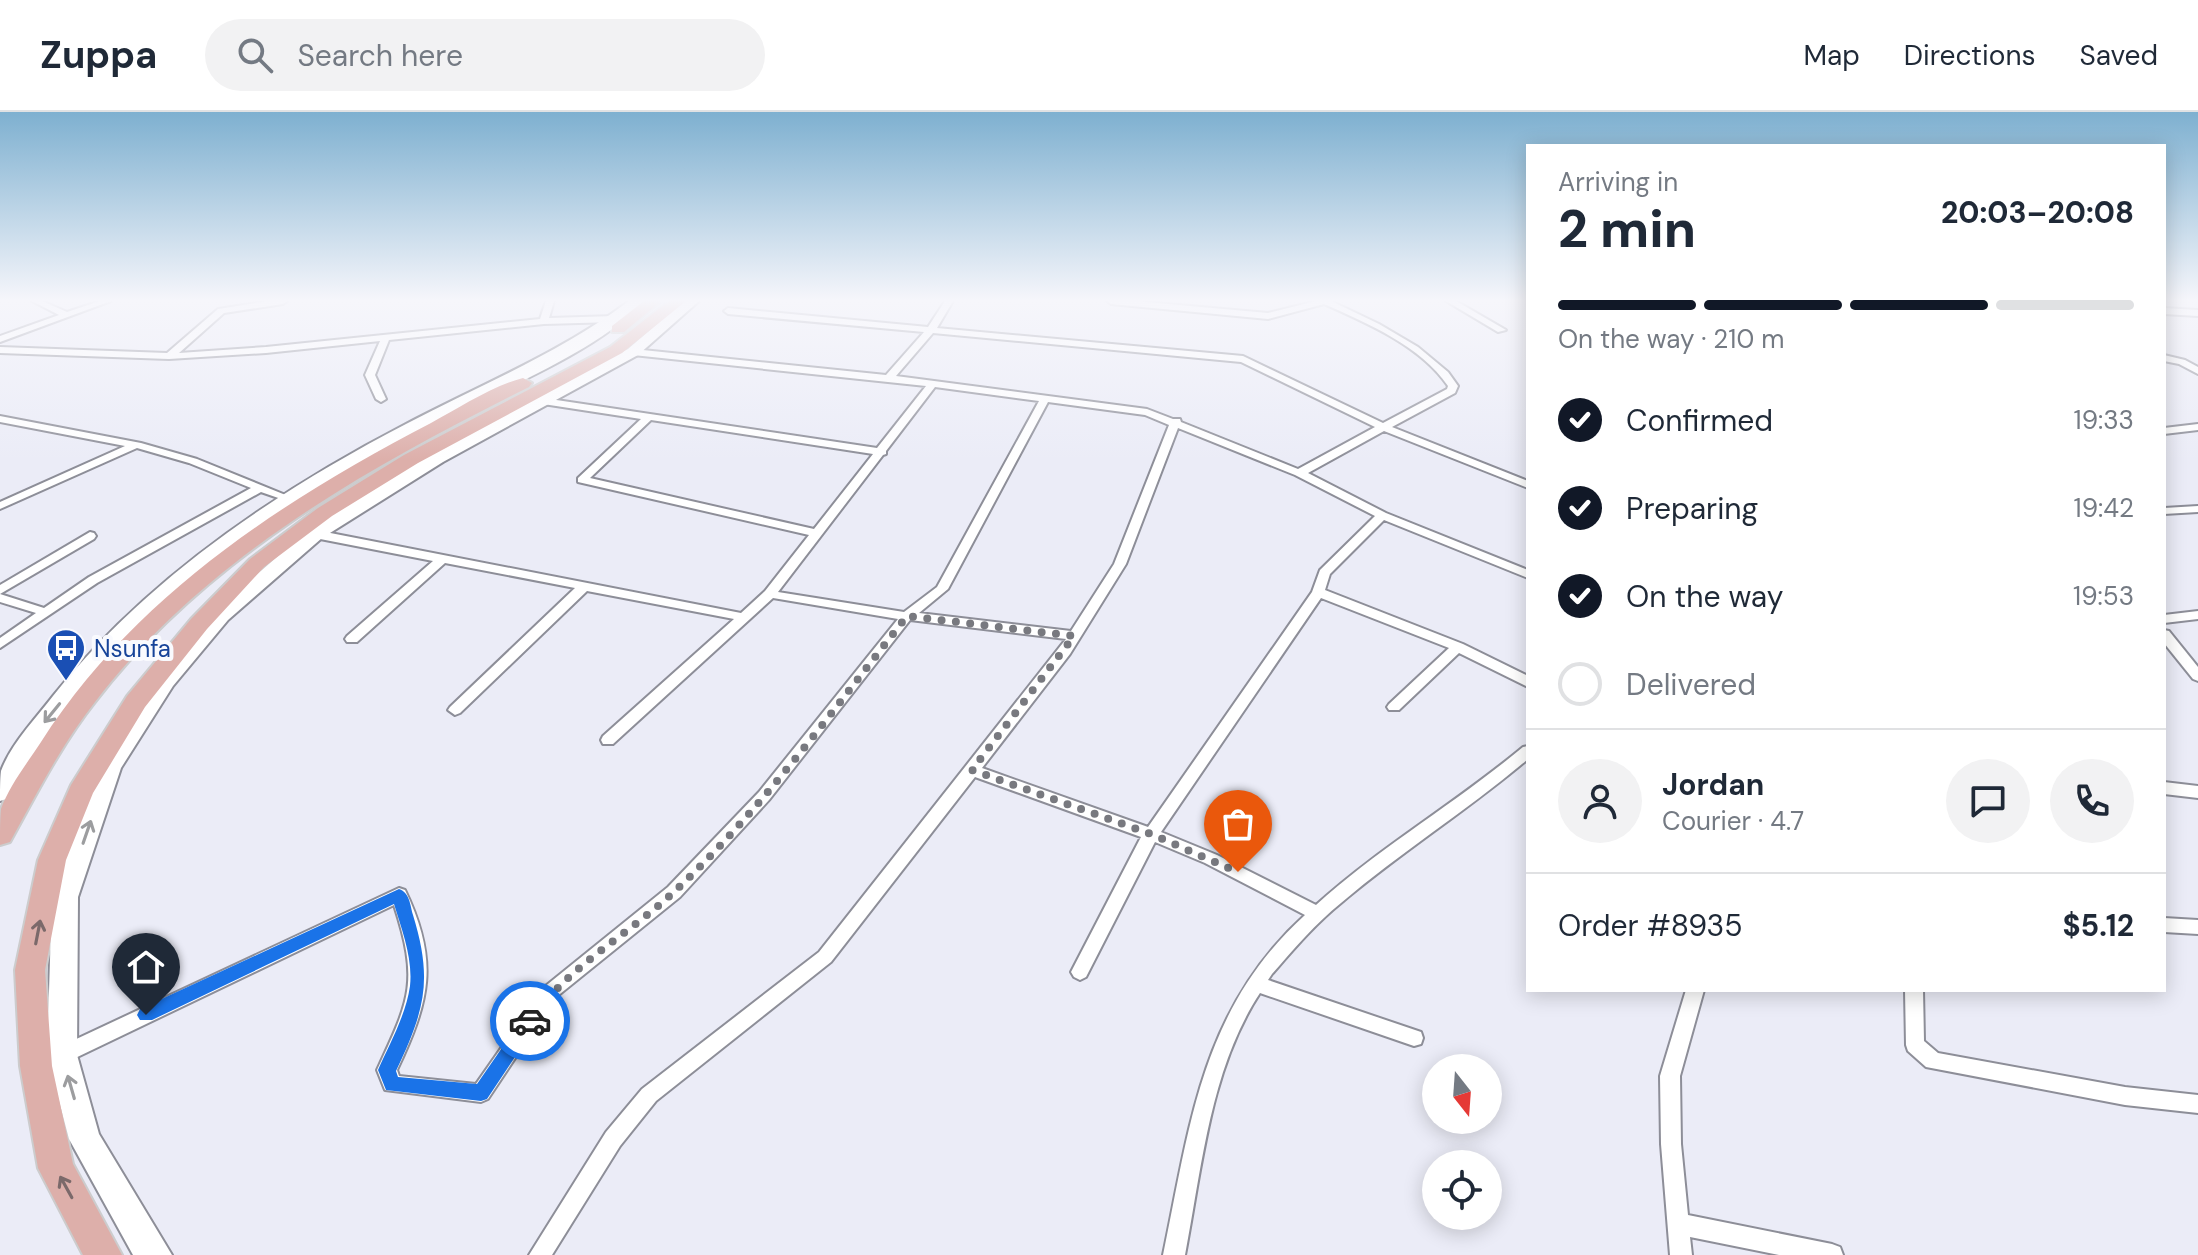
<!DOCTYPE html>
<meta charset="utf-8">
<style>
:root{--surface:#fff;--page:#f2f2f3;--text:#1f2937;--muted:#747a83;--line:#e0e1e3;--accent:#111827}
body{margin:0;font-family:"DM Sans",sans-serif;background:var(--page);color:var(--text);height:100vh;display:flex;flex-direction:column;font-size:30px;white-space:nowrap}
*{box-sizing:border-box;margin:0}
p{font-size:26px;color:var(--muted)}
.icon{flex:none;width:44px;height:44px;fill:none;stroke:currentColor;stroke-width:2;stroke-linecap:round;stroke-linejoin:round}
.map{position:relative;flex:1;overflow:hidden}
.sheet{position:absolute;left:1526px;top:32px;width:640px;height:848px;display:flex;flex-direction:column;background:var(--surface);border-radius:0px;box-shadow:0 4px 20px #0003}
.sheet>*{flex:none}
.needle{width:52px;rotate:163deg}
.tools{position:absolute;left:1422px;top:942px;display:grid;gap:16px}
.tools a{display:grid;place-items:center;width:80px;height:80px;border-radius:50%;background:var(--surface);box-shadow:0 4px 20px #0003;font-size:40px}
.pin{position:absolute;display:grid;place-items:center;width:68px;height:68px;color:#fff;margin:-82px -34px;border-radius:50% 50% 50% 0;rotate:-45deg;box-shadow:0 0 8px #0007}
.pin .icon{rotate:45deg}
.courier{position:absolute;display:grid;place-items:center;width:80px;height:80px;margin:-40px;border:6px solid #1a73e8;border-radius:50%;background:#fff;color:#222;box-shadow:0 2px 10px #0007}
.summary em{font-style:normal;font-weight:800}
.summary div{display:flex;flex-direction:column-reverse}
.summary{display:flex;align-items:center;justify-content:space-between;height:136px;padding:0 32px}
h1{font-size:52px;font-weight:800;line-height:60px}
.bar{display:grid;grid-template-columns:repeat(4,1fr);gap:12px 8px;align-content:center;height:96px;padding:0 32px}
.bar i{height:10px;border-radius:6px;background:var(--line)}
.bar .on{background:var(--accent)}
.bar p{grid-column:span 4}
.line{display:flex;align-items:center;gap:20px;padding:0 32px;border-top:2px solid var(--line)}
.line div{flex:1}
.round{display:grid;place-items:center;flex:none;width:84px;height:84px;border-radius:42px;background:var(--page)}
ol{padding:0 32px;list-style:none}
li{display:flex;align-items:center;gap:24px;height:88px}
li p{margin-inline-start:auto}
li .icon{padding:8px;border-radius:50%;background:var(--accent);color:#fff;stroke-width:4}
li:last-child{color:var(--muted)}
li i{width:44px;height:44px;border:4px solid var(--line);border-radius:50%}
header{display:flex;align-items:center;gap:48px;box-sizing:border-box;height:112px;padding:0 40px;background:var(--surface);border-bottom:2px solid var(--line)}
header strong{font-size:38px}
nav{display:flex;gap:44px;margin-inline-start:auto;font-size:28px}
.search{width:560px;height:72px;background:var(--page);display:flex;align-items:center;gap:20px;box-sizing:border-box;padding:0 28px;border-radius:44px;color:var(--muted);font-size:30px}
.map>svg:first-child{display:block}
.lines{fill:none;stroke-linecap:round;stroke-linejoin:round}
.street-casing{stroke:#8d8e98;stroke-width:4}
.secondary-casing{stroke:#8d8e98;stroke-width:4}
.primary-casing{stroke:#cccccd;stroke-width:4}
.street{fill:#fff;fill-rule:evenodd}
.secondary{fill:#fff;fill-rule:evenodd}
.primary{fill:#ddafaa;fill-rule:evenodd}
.oneway{stroke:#9c9d9f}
.oneway2{stroke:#7b696a}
.route{fill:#1a73e8}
.done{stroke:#78797f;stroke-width:8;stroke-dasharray:0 14.4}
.labels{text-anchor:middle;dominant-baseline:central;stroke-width:8;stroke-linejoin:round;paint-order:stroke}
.transit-label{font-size:24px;fill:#164399;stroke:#f9fafe;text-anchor:start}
</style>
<header>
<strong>Zuppa</strong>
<div class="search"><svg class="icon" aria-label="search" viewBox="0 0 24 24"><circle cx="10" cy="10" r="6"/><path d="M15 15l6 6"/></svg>Search here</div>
<nav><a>Map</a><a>Directions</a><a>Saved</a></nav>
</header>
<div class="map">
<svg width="2198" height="1143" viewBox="0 0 2198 1143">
<rect width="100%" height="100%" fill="#ebecf7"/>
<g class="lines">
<defs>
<g id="street">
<path d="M32 189H42L67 200 100 189H111L0 230V224L59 203Z"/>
<path d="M269 189H287L283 192 224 201 179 241 266 235 540 207 546 189H554L549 206 614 204 619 207 614 210 544 212 389 228 375 263 386 287 381 290 376 287 365 263 380 229 266 241 169 247 0 241V235L167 241 218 197Z"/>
<path d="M945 189H953L937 216 1243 244 1383 311 1447 277 1448 274C1421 234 1367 211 1324 192L1268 207 1111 192 1107 189H1135L1268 201 1316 189H1331L1379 212 1418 235 1448 260 1458 274 1455 281 1392 315 1528 369V376L1384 319 1308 361 1386 401 1528 458V466L1384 408 1330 462 1325 478 1463 532 1528 564V575L1459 541 1399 598H1389L1387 595 1389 592 1449 536 1321 486 1161 720 1217 743 1316 793C1380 735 1456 691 1523 635L1528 634V647C1468 698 1401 740 1341 791 1315 812 1294 837 1272 862L1268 868 1421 920 1423 926 1421 932 1414 934 1260 881C1210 957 1202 1055 1185 1143H1163C1190 1014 1201 897 1305 803L1205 751 1155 730 1086 865 1080 868 1074 865 1071 860 1141 725 975 665 831 850 656 989 620 1034 552 1143H529L606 1020 642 977 819 840 1066 527 910 508 769 688 680 785 555 886 488 987 481 990 385 978 377 958C410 887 419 870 394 793L69 949 62 951 55 949 52 943 55 937 399 776 405 778C440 850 429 890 397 958L399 964 476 972 543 876 668 775 759 680 898 507 773 486 613 632H603L601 628 603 624 734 507 587 479 460 601 455 603 448 598 450 595 575 476 445 451 357 530H347L345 527 347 524 433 449 315 426 309 422 315 418 741 501 765 479 809 423 578 370V366L641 307 543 292 538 289 543 286 877 336 926 274 633 243 628 240 633 237 886 263 924 220 728 202 724 199 728 196 928 215ZM933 221 1241 250 1375 315 1298 357 1181 310 1180 307H1173L1147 297 896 264ZM935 275 1039 289 937 475 904 500 778 480 883 343 886 342V339ZM1048 290 1145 303 1169 313 1114 452 1071 519 919 501 948 477ZM651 308 873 342 814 417 590 366ZM1178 316 1295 363 1375 404 1320 458 1312 480 1148 715 982 656 1070 542 1126 452Z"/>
<path d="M1446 189H1456L1506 218 1498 220Z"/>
<path d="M2164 196 2198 198V204L2164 202Z"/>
<path d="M2164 243 2185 248 2198 255V262L2179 252 2164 249Z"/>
<path d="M0 304 141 331 197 347 293 386 287 389 261 380 97 471 0 536V526L36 501 0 490V482L44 496 89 465 251 376 189 351 137 336 0 397V390L125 334 0 310Z"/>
<path d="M2198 312V318L2164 322V316Z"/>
<path d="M2198 394V400L2164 402V396Z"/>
<path d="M90 420 94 421 96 424 94 427 0 482V473Z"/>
<path d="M2198 499V507L2164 511V503Z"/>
<path d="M2164 518 2169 519 2198 555V569L2193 567 2164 531Z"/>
<path d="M2164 670 2198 674V686L2164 682Z"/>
<path d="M2164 806 2198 808V822L2164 820Z"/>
<path d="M1686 878H1704L1680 964 1681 1032 1688 1103 1832 1132 1840 1135 1843 1143H1779L1690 1125 1692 1143H1670L1661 1032 1660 964Z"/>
<path d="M1905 878H1923L1924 929 1938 941 2125 975 2198 983V1001L2125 993 1926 955 1908 939 1906 933Z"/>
</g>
<g id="secondary">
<path d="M629 189H644C597 242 483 285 418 319 296 383 177 464 87 571 57 607 33 646 9 686L0 689C0 680 0 667 1 659 11 632 36 606 53 584 146 467 275 380 406 312 482 272 560 241 629 189Z"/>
<path d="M684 189H699L638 243 443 350 322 426 228 508 173 574 121 656 78 785 77 943 99 1022 172 1143H133L69 1027 47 943 52 785 97 655 157 564 214 500 308 418 431 342 628 237Z"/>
</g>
<g id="primary">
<path d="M644 189H661L624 220H612V214Z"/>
<path d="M669 189H686L622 241 418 351 332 404 264 455 207 517 145 595 93 681 66 748 45 858 52 954 73 1052 122 1143H83L38 1056 20 954 15 858 38 748 71 673 127 584 191 507 250 447 318 396 404 343 610 235Z"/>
<path d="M523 266 532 271 529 275C368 356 207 444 95 590 61 633 36 683 10 730L0 733C0 723 0 707 1 697 9 674 28 650 41 630 134 485 281 389 431 311 459 296 492 274 523 266Z"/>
</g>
</defs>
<!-- street casing -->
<use href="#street" class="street-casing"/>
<!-- secondary casing -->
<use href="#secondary" class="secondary-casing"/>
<!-- primary casing -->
<use href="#primary" class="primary-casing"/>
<!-- street -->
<use href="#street" class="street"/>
<!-- secondary -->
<use href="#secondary" class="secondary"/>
<!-- primary -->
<use href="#primary" class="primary"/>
</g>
<!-- one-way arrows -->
<defs><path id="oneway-shaft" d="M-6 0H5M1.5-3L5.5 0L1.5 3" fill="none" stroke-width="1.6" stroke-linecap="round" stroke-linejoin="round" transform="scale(2)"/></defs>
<g class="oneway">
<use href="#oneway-shaft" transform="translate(52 601) rotate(129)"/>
<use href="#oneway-shaft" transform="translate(87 720) rotate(-71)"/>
<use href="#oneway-shaft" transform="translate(71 975) rotate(-106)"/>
</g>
<g class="oneway2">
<use href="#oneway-shaft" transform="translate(38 820) rotate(-79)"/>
<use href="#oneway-shaft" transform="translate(66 1075) rotate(-119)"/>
</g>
<!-- sky -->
<linearGradient id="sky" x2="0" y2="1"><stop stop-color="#7eb0d0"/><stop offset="0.54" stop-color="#f6f6fb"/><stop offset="1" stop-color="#f6f6fb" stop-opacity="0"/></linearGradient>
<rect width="2198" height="349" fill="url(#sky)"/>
<!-- route -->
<path class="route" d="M399 777C410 781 410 793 413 803 433 868 425 898 396 959L398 965 477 972 524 904 530 901 539 909 487 987 481 989 386 978 378 958C389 933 406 903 410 874 413 847 402 818 394 792L152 908H140L137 903 140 897Z"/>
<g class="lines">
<!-- done -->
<path class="done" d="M530 909C568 854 627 824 675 779 762 697 833 598 907 504L1074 524 972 658 1151 722 1238 760"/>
</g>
<!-- icons -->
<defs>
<symbol id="bus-pin" viewBox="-11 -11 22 30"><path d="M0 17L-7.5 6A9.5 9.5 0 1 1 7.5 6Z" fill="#1a4fb4" stroke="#f9fafe"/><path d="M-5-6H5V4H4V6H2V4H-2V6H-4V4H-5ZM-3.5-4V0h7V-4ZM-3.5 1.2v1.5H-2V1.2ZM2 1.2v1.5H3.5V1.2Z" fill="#fff"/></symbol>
</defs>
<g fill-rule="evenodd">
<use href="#bus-pin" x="44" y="514" width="44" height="60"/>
</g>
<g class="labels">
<!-- transit labels -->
<g class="transit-label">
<text x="94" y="536">Nsunfa</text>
</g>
</g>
</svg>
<div class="tools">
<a><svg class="needle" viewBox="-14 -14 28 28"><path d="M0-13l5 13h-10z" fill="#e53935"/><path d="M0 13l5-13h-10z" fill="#747a83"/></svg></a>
<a><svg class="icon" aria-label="locate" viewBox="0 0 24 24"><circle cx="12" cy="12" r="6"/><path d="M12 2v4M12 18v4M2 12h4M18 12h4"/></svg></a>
</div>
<div class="pin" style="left:1238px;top:760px;background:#ea580c"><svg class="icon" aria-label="bag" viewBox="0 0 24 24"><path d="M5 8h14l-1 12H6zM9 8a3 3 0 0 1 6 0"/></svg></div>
<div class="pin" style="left:146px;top:903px;background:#1f2937"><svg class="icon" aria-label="home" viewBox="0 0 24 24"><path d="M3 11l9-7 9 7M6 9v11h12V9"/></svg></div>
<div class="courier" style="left:530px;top:909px"><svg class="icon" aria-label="car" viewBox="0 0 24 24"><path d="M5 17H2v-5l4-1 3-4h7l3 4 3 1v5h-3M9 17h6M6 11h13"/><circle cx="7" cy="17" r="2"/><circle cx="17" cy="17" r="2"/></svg></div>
<section class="sheet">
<div class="summary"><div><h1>2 min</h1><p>Arriving in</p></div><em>20:03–20:08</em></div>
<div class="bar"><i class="on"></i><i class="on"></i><i class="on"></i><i></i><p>On the way · 210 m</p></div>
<ol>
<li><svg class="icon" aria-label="check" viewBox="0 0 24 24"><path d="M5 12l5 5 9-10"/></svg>Confirmed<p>19:33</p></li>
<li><svg class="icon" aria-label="check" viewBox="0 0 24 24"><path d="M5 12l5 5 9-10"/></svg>Preparing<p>19:42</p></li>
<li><svg class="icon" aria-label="check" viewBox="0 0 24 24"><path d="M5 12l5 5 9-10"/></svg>On the way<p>19:53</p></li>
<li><i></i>Delivered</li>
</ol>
<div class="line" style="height:144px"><a class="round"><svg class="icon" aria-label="person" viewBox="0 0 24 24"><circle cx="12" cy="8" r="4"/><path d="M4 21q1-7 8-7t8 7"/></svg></a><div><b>Jordan</b><p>Courier · 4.7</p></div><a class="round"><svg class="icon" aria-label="chat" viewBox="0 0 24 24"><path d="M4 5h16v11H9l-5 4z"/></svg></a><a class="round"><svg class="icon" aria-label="phone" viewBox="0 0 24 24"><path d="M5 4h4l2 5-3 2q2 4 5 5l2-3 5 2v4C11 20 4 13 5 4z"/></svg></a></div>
<div class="line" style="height:104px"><div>Order #8935</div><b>$5.12</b></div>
</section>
</div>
